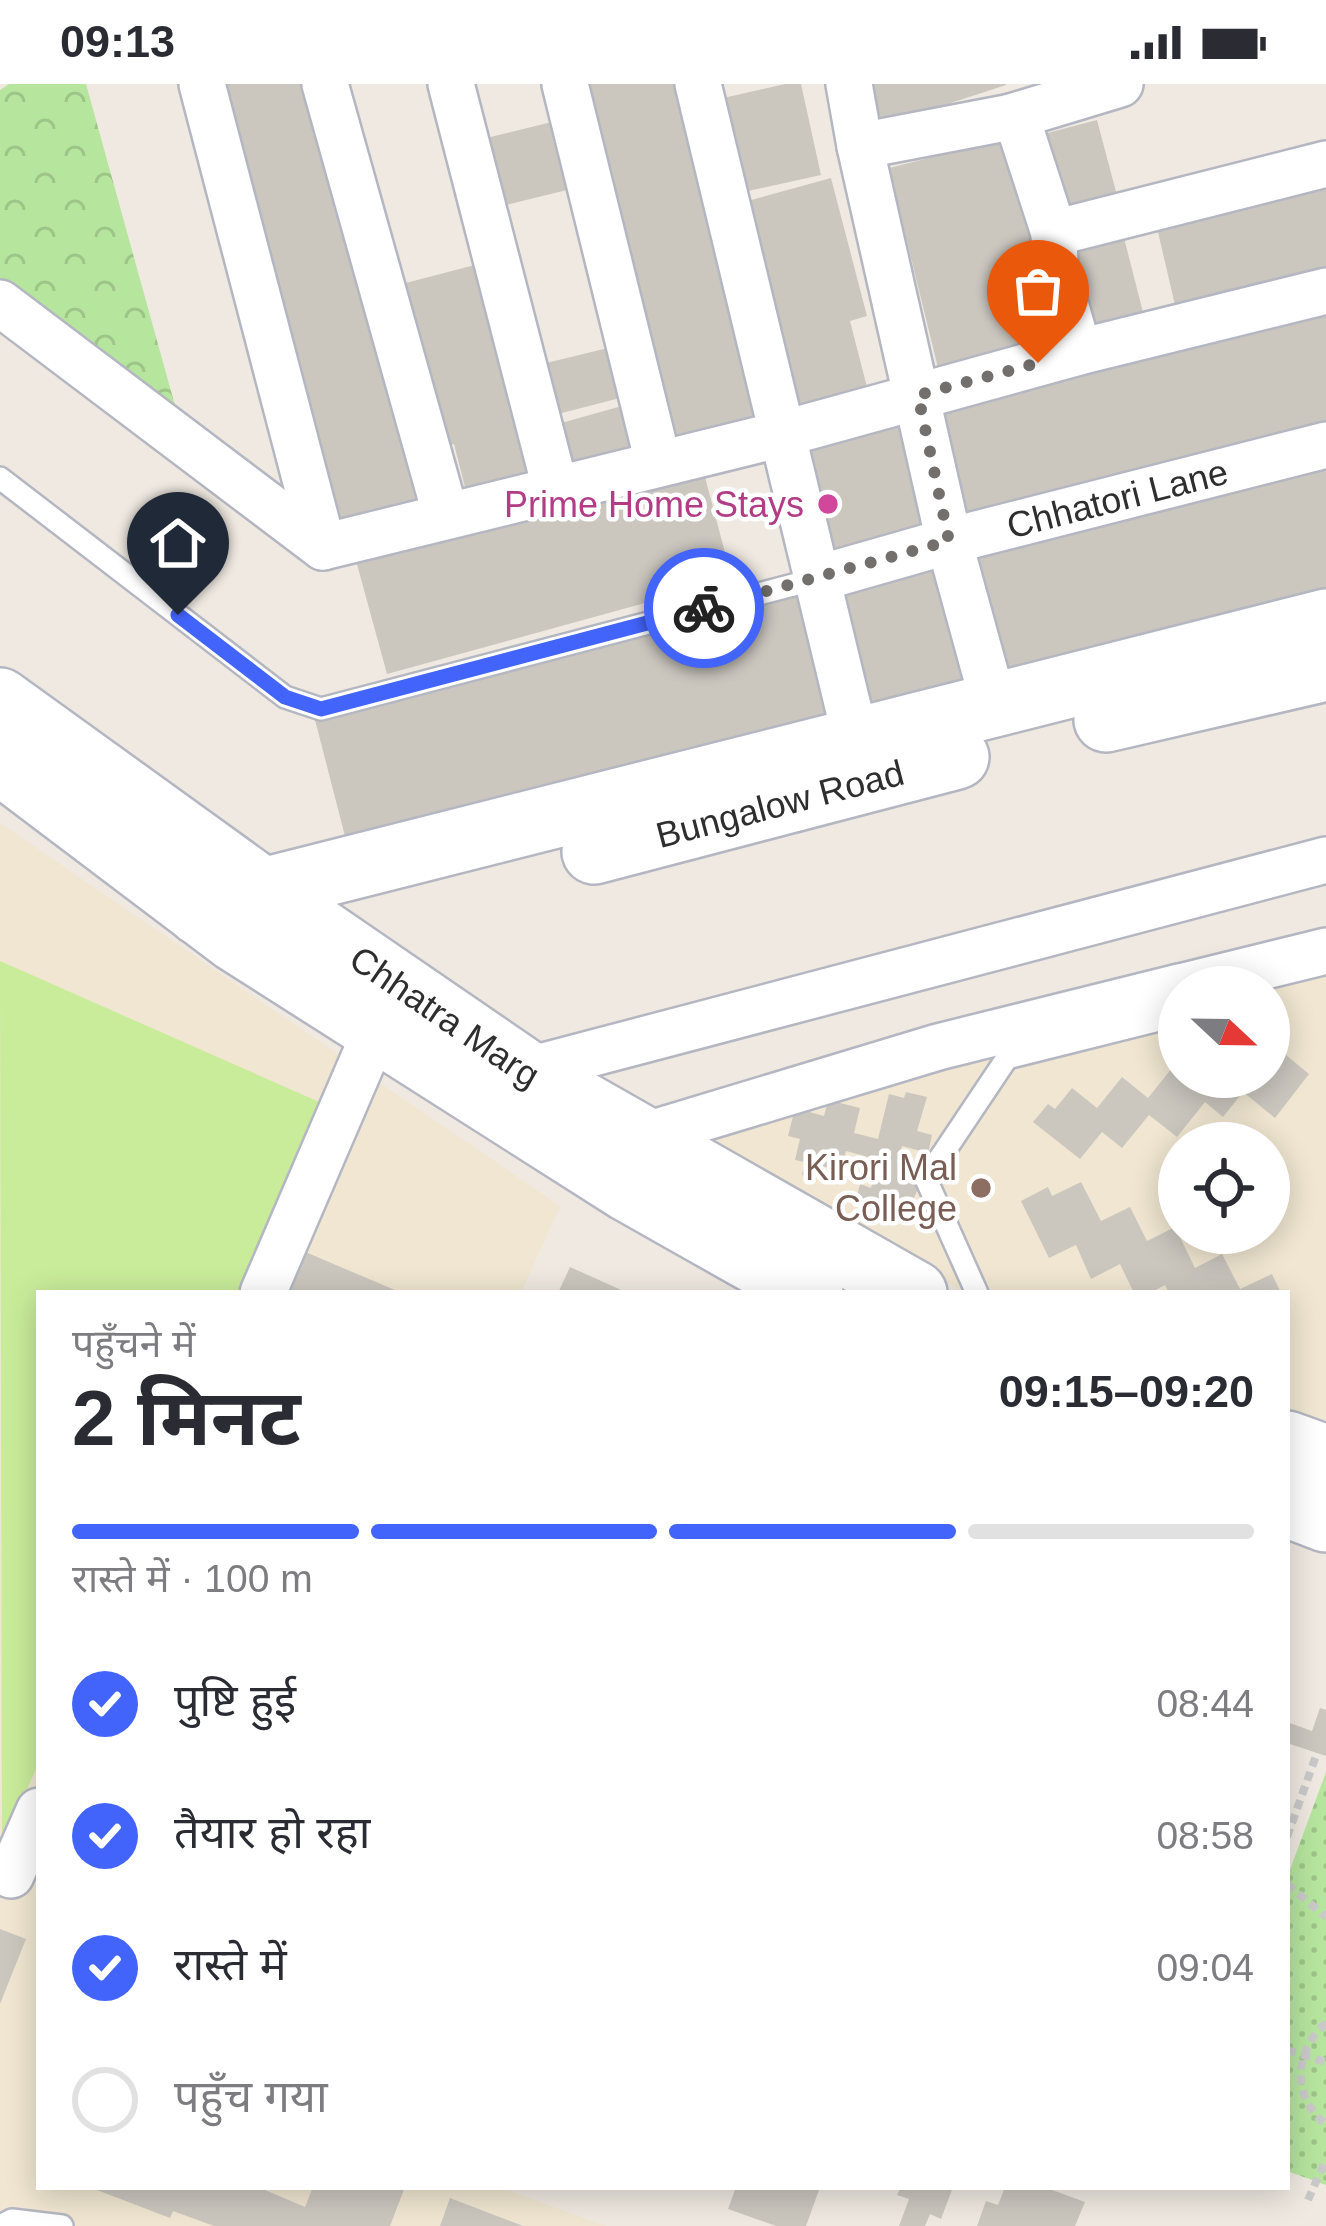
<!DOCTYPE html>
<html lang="hi">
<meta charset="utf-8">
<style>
:root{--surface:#fff;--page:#f2f2f3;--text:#2b2b33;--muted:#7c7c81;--line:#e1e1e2;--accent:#4264fb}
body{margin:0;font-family:Arial,"Noto Sans Devanagari",sans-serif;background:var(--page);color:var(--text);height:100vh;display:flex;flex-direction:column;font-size:45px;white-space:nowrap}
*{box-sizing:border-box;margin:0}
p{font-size:39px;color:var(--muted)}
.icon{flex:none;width:66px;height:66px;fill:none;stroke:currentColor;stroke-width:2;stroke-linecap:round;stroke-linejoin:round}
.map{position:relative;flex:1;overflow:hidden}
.drawer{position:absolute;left:36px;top:1206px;width:1254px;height:900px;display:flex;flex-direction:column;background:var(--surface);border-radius:0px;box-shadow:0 6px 30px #0003}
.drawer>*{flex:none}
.needle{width:78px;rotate:112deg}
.buttons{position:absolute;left:1158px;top:882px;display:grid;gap:24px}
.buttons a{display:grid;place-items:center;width:132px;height:132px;border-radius:50%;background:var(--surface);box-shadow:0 6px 30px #0003;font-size:60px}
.pin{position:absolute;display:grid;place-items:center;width:102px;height:102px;color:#fff;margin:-123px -51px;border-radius:50% 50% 50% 0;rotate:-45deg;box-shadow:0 0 12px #0007}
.pin .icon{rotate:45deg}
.courier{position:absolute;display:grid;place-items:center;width:120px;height:120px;margin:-60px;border:9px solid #4264fb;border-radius:50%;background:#fff;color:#222;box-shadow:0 3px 15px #0007}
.overview em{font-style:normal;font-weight:700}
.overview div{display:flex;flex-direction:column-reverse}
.overview{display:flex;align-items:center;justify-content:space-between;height:204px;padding:0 36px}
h1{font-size:78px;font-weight:700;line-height:90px}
.bar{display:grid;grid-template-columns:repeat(4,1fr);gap:18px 12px;align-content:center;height:144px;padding:0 36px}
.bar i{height:15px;border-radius:9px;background:var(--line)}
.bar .on{background:var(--accent)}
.bar p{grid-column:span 4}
ol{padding:0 36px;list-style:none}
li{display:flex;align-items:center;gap:36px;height:132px}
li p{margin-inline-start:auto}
li .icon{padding:12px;border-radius:50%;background:var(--accent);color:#fff;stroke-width:4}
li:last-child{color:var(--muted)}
li i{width:66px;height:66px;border:6px solid var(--line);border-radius:50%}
.status{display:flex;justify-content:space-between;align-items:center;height:84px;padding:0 60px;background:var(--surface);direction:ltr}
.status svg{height:33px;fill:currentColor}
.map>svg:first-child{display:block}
.education{fill:#f0e6d1;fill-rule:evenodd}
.grass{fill:url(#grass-dots)}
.park{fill:url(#park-crowns)}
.pitch{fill:#c9ec9a}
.building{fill:#cbc7bf}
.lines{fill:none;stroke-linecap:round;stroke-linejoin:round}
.lane-casing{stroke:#b4b7c1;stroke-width:26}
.street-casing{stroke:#b4b7c1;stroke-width:50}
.secondary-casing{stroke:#b4b7c1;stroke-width:68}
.path{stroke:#c9c9c9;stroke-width:8;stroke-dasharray:9 6;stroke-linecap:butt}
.lane{stroke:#fff;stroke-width:21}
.street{stroke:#fff;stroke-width:45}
.secondary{stroke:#fff;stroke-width:63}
.done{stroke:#726f6d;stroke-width:12;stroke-dasharray:0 21.6}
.route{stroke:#4264fb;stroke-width:15}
.hotel-dot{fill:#d1479c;stroke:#fff;stroke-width:4.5}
.education-dot{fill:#8d6e63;stroke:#fff;stroke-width:4.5}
.labels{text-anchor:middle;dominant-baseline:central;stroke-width:9;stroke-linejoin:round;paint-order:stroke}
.street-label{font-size:36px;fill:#2e2e2e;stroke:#fff}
.hotel-label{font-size:36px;fill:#b23c85;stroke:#fff;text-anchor:end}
.education-label{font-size:36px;fill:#785e54;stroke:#fff;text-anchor:end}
</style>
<div class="status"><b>09:13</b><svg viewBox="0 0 49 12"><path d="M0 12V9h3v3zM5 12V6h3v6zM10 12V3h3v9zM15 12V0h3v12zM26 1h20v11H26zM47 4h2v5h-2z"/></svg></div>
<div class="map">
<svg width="1326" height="2142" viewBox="0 0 1326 2142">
<defs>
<pattern id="grass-dots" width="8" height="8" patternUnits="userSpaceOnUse" patternTransform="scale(3)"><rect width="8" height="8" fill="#b6e59e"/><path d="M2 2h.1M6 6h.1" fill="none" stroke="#9dc588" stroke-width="1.8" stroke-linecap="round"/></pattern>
<pattern id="park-crowns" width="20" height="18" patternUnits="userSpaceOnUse" patternTransform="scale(3)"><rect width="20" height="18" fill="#b6e59e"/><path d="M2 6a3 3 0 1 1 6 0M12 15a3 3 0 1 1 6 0" fill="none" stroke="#9dc588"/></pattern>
</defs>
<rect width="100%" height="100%" fill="#efe9e1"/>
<!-- education -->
<g class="education">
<path d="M0 739 560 1122 521 1209H39V2103H498L606 2142H0Z"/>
<path d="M1326 885V1330L1321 1345 1287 1332V1209H965L685 1047 1179 922V993H1269V903ZM1179 1059H1269V1149H1179Z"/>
</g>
<!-- grass -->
<path class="grass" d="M1326 1688V2101L1287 2087V1794Z"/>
<!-- park -->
<path class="park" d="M9 0H86L182 347 0 207V6Z"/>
<!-- pitch -->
<path class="pitch" d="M0 877 326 1021 244 1209H39V1678L2 1762Z"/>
<!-- building -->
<g class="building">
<path d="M220 0H315L424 427 331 452Z"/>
<path d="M588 0H681L761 334 672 355Z"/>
<path d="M785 0H801L821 91 730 111 710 17Z"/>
<path d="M859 0H1006V1L868 46Z"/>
<path d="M564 35 575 104 486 126 470 58Z"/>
<path d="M1097 36 1119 119 1058 136 1036 52Z"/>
<path d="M1013 53 1063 256 939 288 889 84Z"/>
<path d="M1326 89V184L1175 221 1154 131Z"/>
<path d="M831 94 867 232 850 237 868 307 792 327 737 120Z"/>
<path d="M1122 146 1145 236 1086 253 1062 167Z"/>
<path d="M490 177 545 390 467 411 454 360 440 363 398 201Z"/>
<path d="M1326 216V346L962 435 933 312Z"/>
<path d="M612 263 624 313 550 332 538 281Z"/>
<path d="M629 320 641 364 565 384 554 341Z"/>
<path d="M901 329 930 451 832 473 804 352Z"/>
<path d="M1326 373V520L1005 597 972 458Z"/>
<path d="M701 378 732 495 387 590 355 473Z"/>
<path d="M937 475 973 604 870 633 834 504Z"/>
<path d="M810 501 844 628 347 760 314 632Z"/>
<path d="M1269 957 1309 990 1275 1034 1243 1008 1223 1033 1205 1018 1177 1053 1149 1031 1122 1064 1102 1048 1080 1075 1033 1038 1048 1020 1055 1025 1072 1004 1097 1024 1122 993 1148 1014 1172 984 1193 1002 1200 993H1269Z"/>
<path d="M906 1008 927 1013 917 1047 932 1051 928 1069 902 1062 897 1078 926 1086 907 1130 856 1116 860 1100 871 1104 879 1076 846 1067 840 1087 819 1081 815 1095 802 1091 805 1078 795 1076 800 1055 788 1052 795 1024 824 1032 828 1016 860 1024 854 1049 878 1055 889 1010 904 1014Z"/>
<path d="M1081 1098 1101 1137 1130 1123 1147 1157 1175 1143 1195 1184 1222 1170 1240 1205 1272 1190 1281 1209H1169L1165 1201 1150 1209H1134L1120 1180 1091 1195 1076 1161 1049 1174 1021 1117 1048 1103 1052 1112Z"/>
<path d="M303 1167 402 1209H286Z"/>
<path d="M570 1183 628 1209H558Z"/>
<path d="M1320 1624 1326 1626V1672L1287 1659V1638L1312 1647Z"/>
<path d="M0 1845 26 1855 0 1920Z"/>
<path d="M89 2103H258L305 2123 313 2103H405L390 2142H214L173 2127 170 2134Z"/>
<path d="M736 2103H820L806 2142H776L728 2125Z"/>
<path d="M901 2103H953L941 2135 930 2130 925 2142H899L909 2115 897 2111Z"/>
<path d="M1005 2103H1044L1085 2118 1075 2142H977L986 2117 998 2121Z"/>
<path d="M450 2114 523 2142H440Z"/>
</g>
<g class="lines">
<defs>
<g id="lane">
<path d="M0 394 285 613 321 625 816 495"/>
<path d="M977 1209 926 1095 1007 974 1179 931"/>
<path d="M0 2142 12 2136 62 2142"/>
</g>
<g id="street">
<path d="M202 0 323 463"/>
<path d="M325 0 446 432"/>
<path d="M451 0 555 403"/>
<path d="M565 0 658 378"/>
<path d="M698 0 856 656"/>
<path d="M849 0 860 62"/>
<path d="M1011 33 1120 0"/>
<path d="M1054 149 1055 185 1079 268"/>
<path d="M0 219 323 463 782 350 1079 268 1326 207"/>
<path id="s1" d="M816 495 949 457 1326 361"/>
<path d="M994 621 949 457 860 62 1011 33 1020 44 1054 149 1326 80"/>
<path d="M1180 903 1326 867"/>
<path d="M525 987 1326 776"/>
<path d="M640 1053 938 963 1179 903"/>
<path d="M263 1209 376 946"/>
<path d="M0 1786 11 1791 39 1727"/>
</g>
<g id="secondary">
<path id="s2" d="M0 616 309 839 525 987 915 1209"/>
<path d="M1106 636 1326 585"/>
<path d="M0 678 234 855 627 1105 811 1209"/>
<path id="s3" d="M594 768 957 673"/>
<path d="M199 829 263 806 1326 537"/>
<path d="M1287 1359 1326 1373"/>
<path d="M1287 1421 1326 1436"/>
</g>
</defs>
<!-- lane casing -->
<use href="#lane" class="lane-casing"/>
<!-- street casing -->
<use href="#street" class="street-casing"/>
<!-- secondary casing -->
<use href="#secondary" class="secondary-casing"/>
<!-- path -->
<g class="path">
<path d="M1287 1753 1317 1669"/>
<path d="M1287 1800 1326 1833"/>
<path d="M1326 1939C1294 1966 1291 2014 1326 2040"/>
<path d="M1287 1966 1326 1978"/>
<path d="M1308 2116 1326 2075"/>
</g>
<!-- lane -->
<use href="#lane" class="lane"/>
<!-- street -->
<use href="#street" class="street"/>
<!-- secondary -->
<use href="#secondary" class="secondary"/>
</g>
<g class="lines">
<!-- done -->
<path class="done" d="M704 524 949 457 918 311 1038 279"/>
<!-- route -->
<path class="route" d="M178 531 285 613 321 625 704 524"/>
</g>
<!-- markers -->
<circle class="hotel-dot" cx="828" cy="420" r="12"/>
<circle class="education-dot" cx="981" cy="1104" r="12"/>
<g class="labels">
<!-- street labels -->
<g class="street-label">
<text stroke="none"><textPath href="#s1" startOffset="312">Chhatori Lane</textPath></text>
<text stroke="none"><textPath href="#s3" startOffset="192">Bungalow Road</textPath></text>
<text stroke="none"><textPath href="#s2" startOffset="546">Chhatra Marg</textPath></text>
</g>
<!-- hotel labels -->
<g class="hotel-label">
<text x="804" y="420">Prime Home Stays</text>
</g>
<!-- education labels -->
<g class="education-label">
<text x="957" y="1083">Kirori Mal<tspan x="957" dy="41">College</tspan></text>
</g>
</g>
</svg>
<div class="buttons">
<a><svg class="needle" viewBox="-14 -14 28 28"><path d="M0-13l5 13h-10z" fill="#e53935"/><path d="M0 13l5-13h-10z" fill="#7c7c81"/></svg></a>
<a><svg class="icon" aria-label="locate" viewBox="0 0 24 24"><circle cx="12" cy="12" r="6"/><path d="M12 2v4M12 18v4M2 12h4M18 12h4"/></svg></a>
</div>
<div class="pin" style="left:1038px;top:279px;background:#ea580c"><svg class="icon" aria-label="bag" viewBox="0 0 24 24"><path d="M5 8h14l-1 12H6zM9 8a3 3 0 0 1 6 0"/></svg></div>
<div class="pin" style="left:178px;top:531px;background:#1f2937"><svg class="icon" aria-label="home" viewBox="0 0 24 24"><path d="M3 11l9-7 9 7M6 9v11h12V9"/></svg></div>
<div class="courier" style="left:704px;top:524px"><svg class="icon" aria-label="bike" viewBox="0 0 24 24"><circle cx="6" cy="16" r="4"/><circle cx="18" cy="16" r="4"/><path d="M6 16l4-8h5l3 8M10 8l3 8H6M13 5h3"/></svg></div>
<section class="drawer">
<div class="overview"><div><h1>2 मिनट</h1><p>पहुँचने में</p></div><em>09:15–09:20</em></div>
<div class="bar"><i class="on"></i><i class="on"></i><i class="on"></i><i></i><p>रास्ते में · 100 m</p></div>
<ol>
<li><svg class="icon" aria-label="check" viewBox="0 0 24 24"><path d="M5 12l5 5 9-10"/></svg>पुष्टि हुई<p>08:44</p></li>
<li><svg class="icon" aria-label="check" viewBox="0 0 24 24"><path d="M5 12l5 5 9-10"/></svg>तैयार हो रहा<p>08:58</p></li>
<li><svg class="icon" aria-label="check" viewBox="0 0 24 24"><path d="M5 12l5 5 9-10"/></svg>रास्ते में<p>09:04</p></li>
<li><i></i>पहुँच गया</li>
</ol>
</section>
</div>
